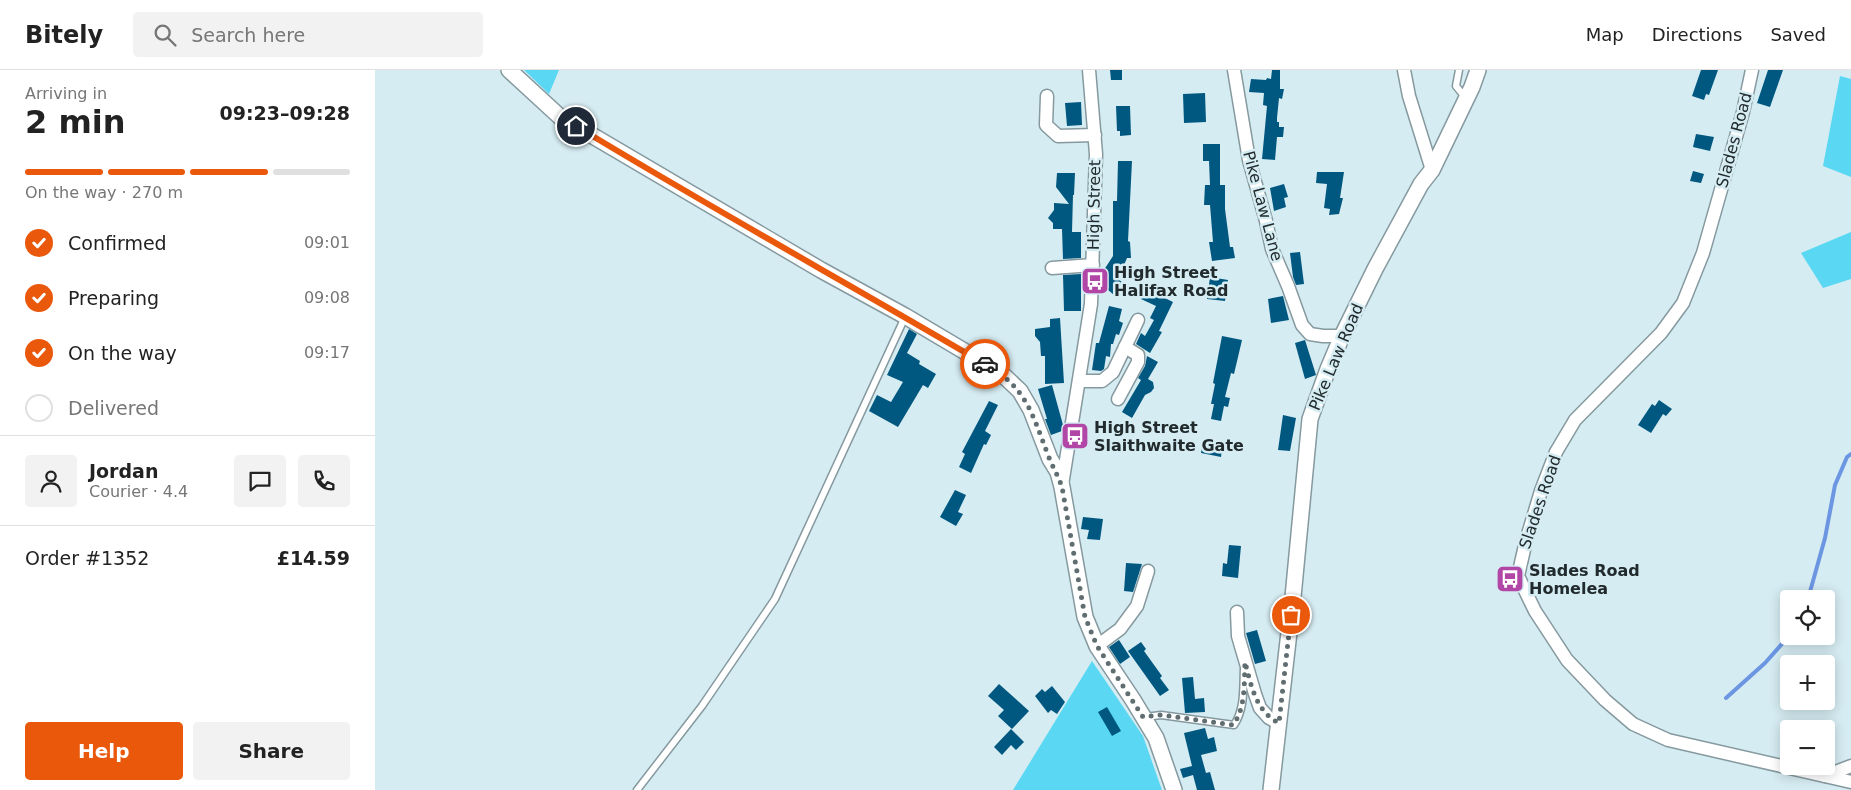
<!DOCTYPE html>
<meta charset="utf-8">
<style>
:root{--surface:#fff;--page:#f2f2f2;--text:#222;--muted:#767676;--line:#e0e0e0;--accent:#ea580c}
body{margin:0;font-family:"DejaVu Sans",sans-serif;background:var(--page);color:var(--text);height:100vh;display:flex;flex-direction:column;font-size:19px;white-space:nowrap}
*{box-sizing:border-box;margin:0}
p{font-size:16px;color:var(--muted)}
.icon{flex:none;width:28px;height:28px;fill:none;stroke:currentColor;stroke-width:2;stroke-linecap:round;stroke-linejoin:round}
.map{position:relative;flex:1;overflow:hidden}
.sheet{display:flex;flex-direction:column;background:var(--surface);width:375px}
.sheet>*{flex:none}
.tools{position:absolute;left:1405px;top:520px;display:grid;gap:10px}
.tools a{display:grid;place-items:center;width:55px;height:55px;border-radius:5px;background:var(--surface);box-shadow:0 2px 12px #0003;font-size:25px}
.pin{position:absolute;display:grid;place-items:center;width:42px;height:42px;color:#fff;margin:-21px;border:2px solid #fff;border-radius:50%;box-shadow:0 1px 5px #0007}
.courier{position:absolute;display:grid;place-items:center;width:50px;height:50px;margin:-25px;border:4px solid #ea580c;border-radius:50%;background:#fff;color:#222;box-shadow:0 1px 6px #0007}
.overview em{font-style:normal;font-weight:600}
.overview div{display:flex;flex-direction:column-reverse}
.overview{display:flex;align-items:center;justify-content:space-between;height:85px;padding:0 25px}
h1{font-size:32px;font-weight:600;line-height:38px}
.bar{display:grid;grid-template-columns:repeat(4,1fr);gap:8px 5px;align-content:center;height:60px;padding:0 25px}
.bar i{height:6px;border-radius:4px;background:var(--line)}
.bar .active{background:var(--accent)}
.bar p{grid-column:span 4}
.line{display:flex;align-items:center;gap:12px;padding:0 25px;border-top:1px solid var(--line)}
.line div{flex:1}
.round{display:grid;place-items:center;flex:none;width:52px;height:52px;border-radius:5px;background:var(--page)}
ol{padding:0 25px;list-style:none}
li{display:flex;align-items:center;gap:15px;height:55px}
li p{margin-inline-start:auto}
li .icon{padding:5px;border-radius:50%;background:var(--accent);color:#fff;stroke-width:4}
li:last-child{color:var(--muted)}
li i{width:28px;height:28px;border:2px solid var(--line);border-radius:50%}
.primary-button{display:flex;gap:10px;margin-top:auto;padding:10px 25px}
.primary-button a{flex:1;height:58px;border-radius:5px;background:var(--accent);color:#fff;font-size:20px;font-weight:600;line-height:58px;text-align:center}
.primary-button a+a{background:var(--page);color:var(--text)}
header{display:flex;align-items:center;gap:30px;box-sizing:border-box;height:70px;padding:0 25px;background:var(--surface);border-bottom:1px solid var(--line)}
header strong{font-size:24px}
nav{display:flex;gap:28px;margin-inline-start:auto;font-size:18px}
.search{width:350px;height:45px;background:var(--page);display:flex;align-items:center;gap:12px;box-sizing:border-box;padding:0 18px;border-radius:5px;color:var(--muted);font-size:19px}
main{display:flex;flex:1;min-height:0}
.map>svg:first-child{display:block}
.green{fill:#5ad7f2}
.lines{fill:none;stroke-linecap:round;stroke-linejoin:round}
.stream{stroke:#6c96e2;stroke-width:4}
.building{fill:#005881}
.service-casing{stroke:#85999f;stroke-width:9}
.minor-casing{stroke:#85999f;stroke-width:15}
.tertiary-casing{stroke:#85999f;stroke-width:18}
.service{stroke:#fff;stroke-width:6}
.minor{stroke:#fff;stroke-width:12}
.tertiary{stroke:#fff;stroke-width:15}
.done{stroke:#606e71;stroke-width:5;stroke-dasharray:0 9}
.route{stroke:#ea580c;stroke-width:6}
.labels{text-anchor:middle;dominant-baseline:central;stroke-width:5;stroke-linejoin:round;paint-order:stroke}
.street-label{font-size:16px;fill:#212a2c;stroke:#d5ecf2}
.poi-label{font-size:16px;font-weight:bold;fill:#212a2c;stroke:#d5ecf2;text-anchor:start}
</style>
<header>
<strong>Bitely</strong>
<div class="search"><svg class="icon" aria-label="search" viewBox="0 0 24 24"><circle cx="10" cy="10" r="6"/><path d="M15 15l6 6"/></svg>Search here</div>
<nav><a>Map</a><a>Directions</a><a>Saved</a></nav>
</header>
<main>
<section class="sheet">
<div class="overview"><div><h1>2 min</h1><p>Arriving in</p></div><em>09:23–09:28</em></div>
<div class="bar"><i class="active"></i><i class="active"></i><i class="active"></i><i></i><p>On the way · 270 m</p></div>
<ol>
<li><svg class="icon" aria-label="check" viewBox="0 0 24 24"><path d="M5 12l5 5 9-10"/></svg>Confirmed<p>09:01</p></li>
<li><svg class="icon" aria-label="check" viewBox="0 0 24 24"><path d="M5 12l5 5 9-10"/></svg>Preparing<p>09:08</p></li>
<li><svg class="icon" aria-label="check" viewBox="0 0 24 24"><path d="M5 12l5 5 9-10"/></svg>On the way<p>09:17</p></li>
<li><i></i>Delivered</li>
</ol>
<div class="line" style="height:90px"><a class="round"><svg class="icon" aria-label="person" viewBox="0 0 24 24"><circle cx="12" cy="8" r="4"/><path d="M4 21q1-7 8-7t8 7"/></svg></a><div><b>Jordan</b><p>Courier · 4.4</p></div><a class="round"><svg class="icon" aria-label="chat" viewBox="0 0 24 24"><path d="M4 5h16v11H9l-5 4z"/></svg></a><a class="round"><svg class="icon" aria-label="phone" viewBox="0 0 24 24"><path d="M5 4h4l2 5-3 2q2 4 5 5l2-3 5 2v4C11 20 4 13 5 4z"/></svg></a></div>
<div class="line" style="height:65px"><div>Order #1352</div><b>£14.59</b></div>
<div class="primary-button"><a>Help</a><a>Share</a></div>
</section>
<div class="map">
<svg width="1476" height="720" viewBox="0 0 1476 720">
<rect width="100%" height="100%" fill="#d5ecf2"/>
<!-- green -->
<g class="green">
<path d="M149 0H184L174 24Z"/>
<path d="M1465 6 1476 9V107L1448 96Z"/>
<path d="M1476 162V209L1448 218 1426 183Z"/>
<path d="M717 591 768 666 787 720H638Z"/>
</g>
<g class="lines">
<!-- stream -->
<g class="stream">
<path d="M1433 529 1450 468 1460 415 1472 387 1476 384"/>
<path d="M1351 628 1390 593 1414 566"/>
</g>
</g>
<!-- building -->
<g class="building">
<path d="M735 0H747V10H736Z"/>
<path d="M897 0H905V19H909L907 29 904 28 902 48V52H904V57H909L908 67H902L900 90 887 89 892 36 888 35 889 23 874 22 876 9 891 10 892 8 896 9Z"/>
<path d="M1326 0H1343L1334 25 1331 24 1329 30 1317 26Z"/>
<path d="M1393 0H1408L1395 37 1382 33Z"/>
<path d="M830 23 831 52 809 53 808 24Z"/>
<path d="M706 32 707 55 692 56 690 33Z"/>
<path d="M741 36H755L756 65 745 66V61H742Z"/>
<path d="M1321 64 1339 67 1335 81 1318 77Z"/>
<path d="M828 74H845V115H850V139L855 177H858L860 188 837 191 834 172H838L835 135H829L830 115H835L834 91H828Z"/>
<path d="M743 91H757L753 171 755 172 756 188H752L743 209 748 213 739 225 732 219 734 216 725 209V206L738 186V131H742Z"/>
<path d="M1318 101 1329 104 1326 113 1315 111Z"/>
<path d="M942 102H969L965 128H968L964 144 954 145 955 139 949 138 952 114 941 113Z"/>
<path d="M682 103H700L699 125H698L697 162H706V188L688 189 687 159H678V153L673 148 679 140V133L694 134 681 117Z"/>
<path d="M909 114 913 127 909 128 911 137 899 141 895 118Z"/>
<path d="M925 182 929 214 921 215 918 207 915 183Z"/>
<path d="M706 204V241H689L688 205Z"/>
<path d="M835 207 853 210 850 231 832 229Z"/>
<path d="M771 219 798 232 784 261 787 262 775 283 761 274 766 263 770 266 779 250 775 248 781 236 766 229Z"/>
<path d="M908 226 914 250 896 253 893 229Z"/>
<path d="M734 236 747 239 744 251 748 253 744 265 741 264 738 274H736L735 287 731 286 729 299 726 301 717 300 721 273H724Z"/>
<path d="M685 248 689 313 670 314V286H666L665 272 660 266V259L675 257V249Z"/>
<path d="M534 259 542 264 532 283 545 291 544 294 561 304 553 318 548 315 523 357 494 341 502 325 516 332 528 312 512 305Z"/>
<path d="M847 266 867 270 859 304 856 303 850 327 855 328 853 337 849 336 846 351 836 349 839 334H836L840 314 838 313Z"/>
<path d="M930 270 941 305 930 309 920 273Z"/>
<path d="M772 286 783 292 773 309 778 312 779 318 776 322 770 325 757 348 747 342 766 310 763 308 770 296Z"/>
<path d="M677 315 688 355 687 361 676 365 670 349H672L663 319Z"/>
<path d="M1284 330 1297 339 1291 346 1288 344 1276 363 1263 355 1277 334 1280 336Z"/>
<path d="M614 331 623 335 610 361 616 365 611 375 609 374 596 403 584 397 590 384 587 382Z"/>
<path d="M908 345 921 348 915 381 903 380Z"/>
<path d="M828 369 848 372 846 387 826 383Z"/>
<path d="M580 420 591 425 583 442 588 444 581 456 565 447Z"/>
<path d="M708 447 728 449 725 470 712 469 714 460 706 459Z"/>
<path d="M854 475 866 476 863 508 847 506 848 493 852 494Z"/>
<path d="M751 493 767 494 758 522 749 521Z"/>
<path d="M882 560 891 591 880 594 871 563Z"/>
<path d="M744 570 755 587 745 594 734 577Z"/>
<path d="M766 572 771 579 769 581 787 606 785 608 794 620 785 626 753 581Z"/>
<path d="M818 607 820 629 829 628 830 642 810 643 807 608Z"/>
<path d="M624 614 654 641 637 659 623 646 629 640 613 626Z"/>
<path d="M677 616 690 632 682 644 676 640 673 643 660 626 667 619 670 622Z"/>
<path d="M732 637 746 661 737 666 723 642Z"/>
<path d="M830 658 833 669 839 667 842 681 826 685 831 703 835 702 840 720H822L818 705 808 708 805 699 817 696 809 663Z"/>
<path d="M636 659 649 672 641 680 636 675 627 685 619 677Z"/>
</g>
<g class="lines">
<defs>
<g id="service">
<path d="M1084 0 1081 16 1090 27"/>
<path d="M770 647 786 645 859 655C870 639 868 618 869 599"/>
<path d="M262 720 327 636 400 529 530 247"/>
</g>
<g id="minor">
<path d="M859 0 874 90 891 151 897 179 913 216 927 255 935 264 948 266H967"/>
<path d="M1029 0 1034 26 1057 100"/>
<path d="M1377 0 1368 42 1328 183 1308 233 1286 263 1200 350 1181 382 1166 421 1151 471 1143 506 1160 541 1192 590 1230 630 1258 654 1293 670 1476 712"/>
<path d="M672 26 671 55 683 66 720 65"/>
<path d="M677 198 718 195"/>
<path d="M704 311H727L738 302 763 250"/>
<path d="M743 329 763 292V285L750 277"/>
<path d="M687 415 716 234 721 84 714 0"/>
<path d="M862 542 863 566 880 624 885 638 894 648 904 653"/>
<path d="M722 576 745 559 762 536 773 501"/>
<path d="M1450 706 1476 696"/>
</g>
<g id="tertiary">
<path d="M134 0 184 46 446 200 530 246 626 303 645 321 656 340 675 389 683 402 687 417 710 547 722 576 758 630 781 668 799 720"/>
<path d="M896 720 918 527 935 349 953 299 967 266 1000 199 1046 114 1057 100 1097 17 1103 0"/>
</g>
</defs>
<!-- service casing -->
<use href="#service" class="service-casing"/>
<!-- minor casing -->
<use href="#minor" class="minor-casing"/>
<!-- tertiary casing -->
<use href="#tertiary" class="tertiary-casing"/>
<!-- service -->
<use href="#service" class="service"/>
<!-- minor -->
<use href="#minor" class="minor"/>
<!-- tertiary -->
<use href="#tertiary" class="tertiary"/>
</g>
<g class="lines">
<!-- done -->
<path class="done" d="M610 294C651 317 657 343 673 385 677 396 683 405 687 417L710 547 722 576 768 647 786 645 858 655C871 638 869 612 870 592 876 615 881 642 904 653L916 545"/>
<!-- route -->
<path class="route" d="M201 56C336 138 474 214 610 294"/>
</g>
<!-- icons -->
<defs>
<symbol id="bus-square" viewBox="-11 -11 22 22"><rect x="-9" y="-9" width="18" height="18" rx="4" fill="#b146a6" stroke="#d5ecf2"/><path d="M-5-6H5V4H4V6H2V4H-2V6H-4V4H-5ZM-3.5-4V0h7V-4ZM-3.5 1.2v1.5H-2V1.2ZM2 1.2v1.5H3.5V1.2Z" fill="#fff"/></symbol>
</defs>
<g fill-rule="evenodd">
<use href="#bus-square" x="704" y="195" width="32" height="32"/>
<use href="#bus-square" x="684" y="350" width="32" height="32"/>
<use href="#bus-square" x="1119" y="493" width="32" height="32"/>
</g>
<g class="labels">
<!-- street labels -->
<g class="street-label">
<text transform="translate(1359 70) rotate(-75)">Slades Road</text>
<text transform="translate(719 135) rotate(-89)">High Street</text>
<text transform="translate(888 136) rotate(75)">Pike Law Lane</text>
<text transform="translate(961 287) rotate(-67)">Pike Law Road</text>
<text transform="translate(1165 432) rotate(-71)">Slades Road</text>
</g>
<!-- poi labels -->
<g class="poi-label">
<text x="739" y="202">High Street<tspan x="739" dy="18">Halifax Road</tspan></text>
<text x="719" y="357">High Street<tspan x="719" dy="18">Slaithwaite Gate</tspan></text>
<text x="1154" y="500">Slades Road<tspan x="1154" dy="18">Homelea</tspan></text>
</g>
</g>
</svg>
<div class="tools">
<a><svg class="icon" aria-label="locate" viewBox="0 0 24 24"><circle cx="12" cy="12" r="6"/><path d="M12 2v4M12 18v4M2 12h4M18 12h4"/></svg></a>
<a>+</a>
<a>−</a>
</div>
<div class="pin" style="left:916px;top:545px;background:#ea580c"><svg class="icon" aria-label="bag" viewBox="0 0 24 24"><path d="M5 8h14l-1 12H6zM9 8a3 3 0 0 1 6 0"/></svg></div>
<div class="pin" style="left:201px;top:56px;background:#1f2937"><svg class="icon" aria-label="home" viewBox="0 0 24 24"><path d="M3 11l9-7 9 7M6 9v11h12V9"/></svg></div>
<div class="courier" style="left:610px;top:294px"><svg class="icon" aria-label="car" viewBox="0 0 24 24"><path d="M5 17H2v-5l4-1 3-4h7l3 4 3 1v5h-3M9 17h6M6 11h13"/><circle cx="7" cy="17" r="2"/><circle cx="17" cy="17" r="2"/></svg></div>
</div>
</main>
